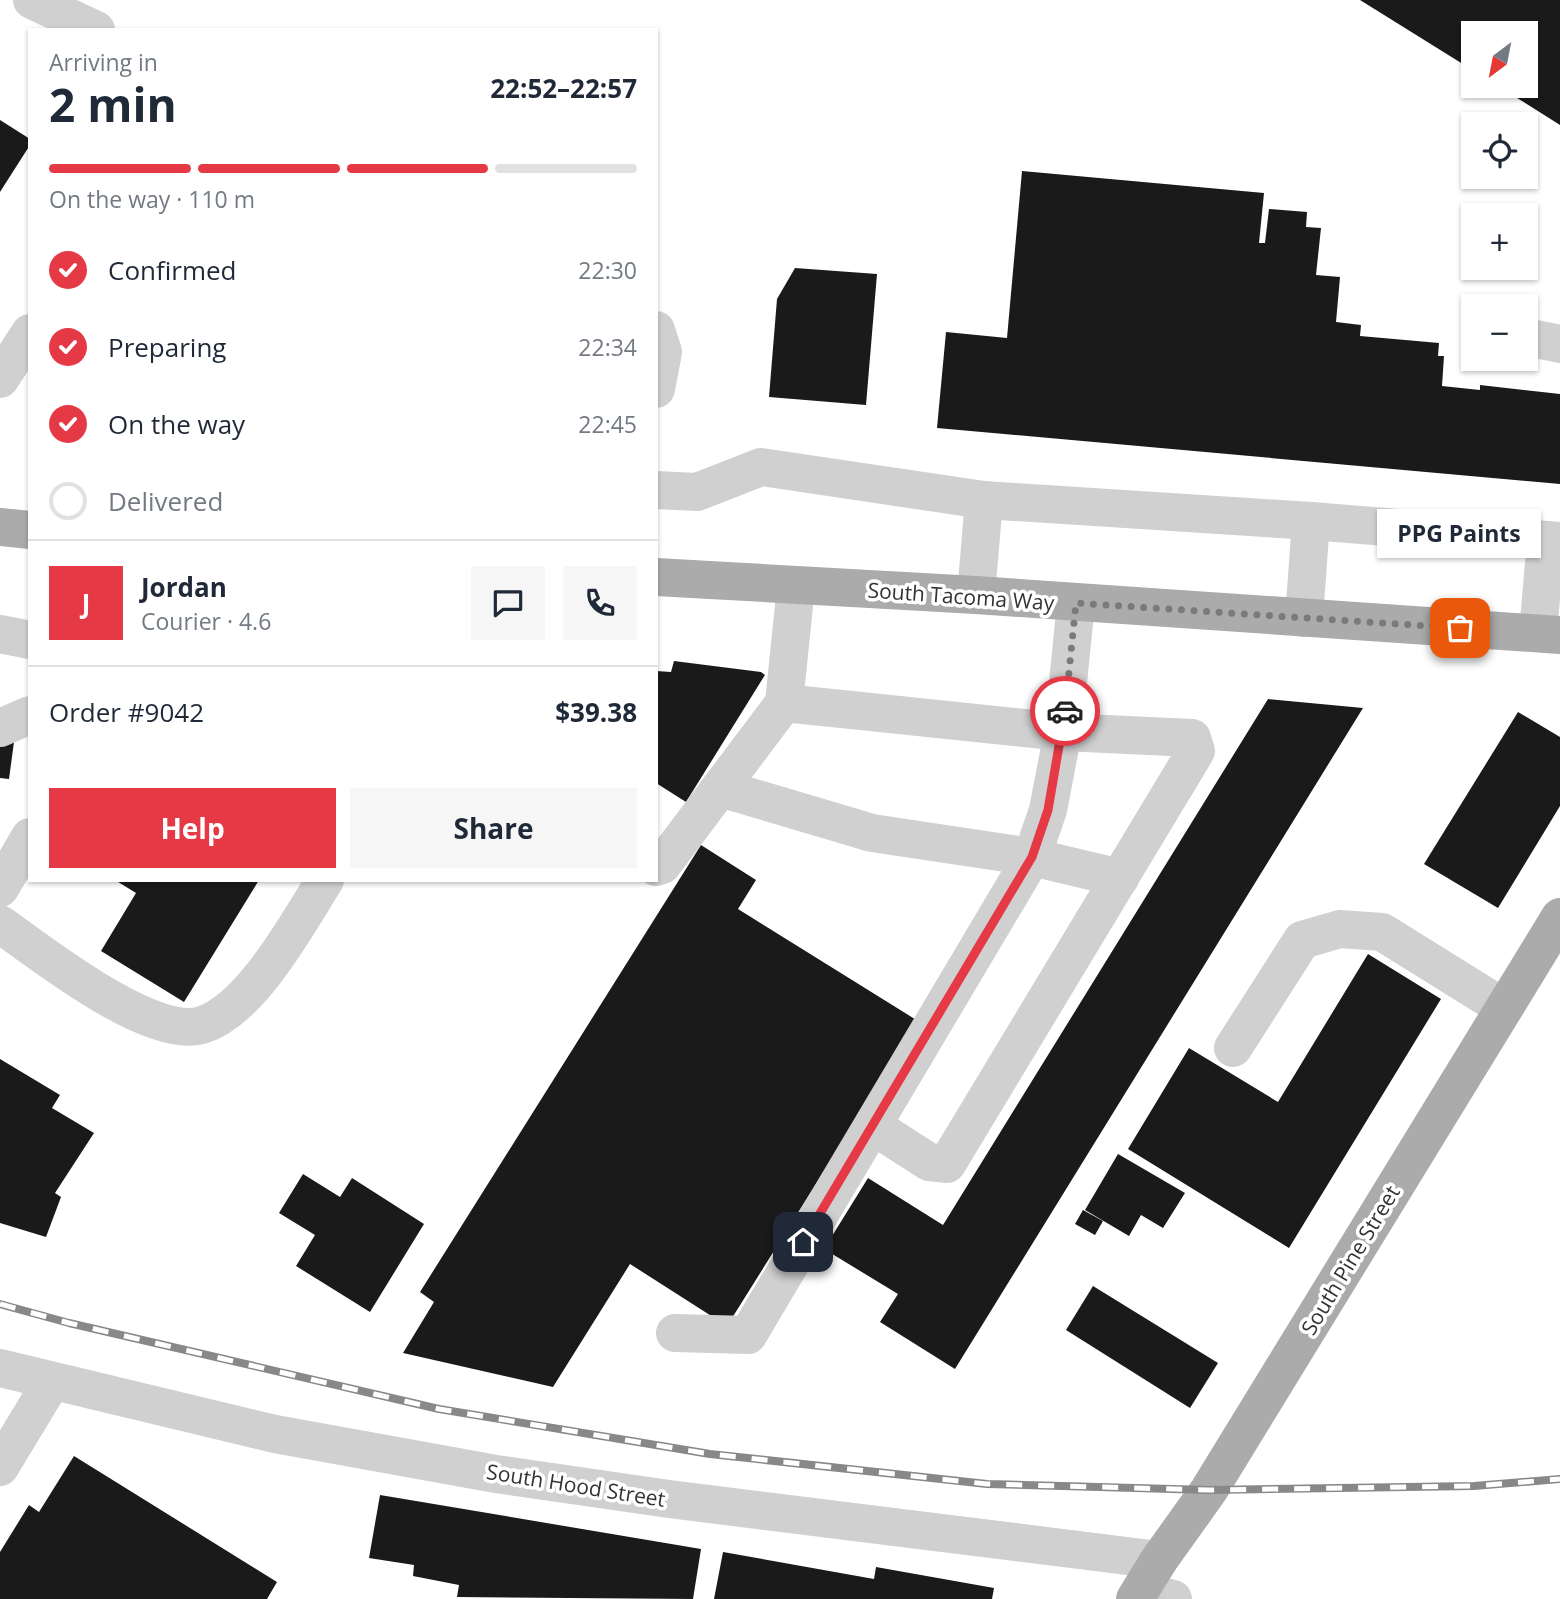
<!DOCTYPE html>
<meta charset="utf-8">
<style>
:root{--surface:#fff;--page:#f6f6f7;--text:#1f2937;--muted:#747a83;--line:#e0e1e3;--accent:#e63946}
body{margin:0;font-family:"Open Sans",sans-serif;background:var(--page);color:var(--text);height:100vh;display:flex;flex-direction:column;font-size:26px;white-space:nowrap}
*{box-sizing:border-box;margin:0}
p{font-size:23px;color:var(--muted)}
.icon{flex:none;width:38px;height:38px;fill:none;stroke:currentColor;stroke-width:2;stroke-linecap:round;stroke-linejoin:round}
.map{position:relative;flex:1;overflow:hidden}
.panel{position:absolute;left:28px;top:28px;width:630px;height:854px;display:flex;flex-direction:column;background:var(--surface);border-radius:0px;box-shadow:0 2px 5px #0004}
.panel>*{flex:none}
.needle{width:46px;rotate:212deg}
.tools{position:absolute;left:1461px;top:21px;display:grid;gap:14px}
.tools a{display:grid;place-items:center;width:77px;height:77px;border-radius:0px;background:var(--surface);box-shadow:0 2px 5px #0004;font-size:35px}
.pin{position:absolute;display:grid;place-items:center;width:60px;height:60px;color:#fff;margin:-30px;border-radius:14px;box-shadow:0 4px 10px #0006}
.courier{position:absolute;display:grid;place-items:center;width:70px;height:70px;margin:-35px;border:5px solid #e63946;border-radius:50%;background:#fff;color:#222;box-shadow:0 2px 9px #0007}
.bubble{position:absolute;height:49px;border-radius:0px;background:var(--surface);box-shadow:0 2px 5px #0004;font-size:23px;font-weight:700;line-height:49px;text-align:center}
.headline em{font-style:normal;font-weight:700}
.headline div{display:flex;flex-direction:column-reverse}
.headline{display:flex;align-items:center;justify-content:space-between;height:119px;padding:0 21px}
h1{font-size:46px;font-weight:700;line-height:52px}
.bar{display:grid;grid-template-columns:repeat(4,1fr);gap:10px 7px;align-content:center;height:84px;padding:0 21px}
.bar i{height:9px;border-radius:5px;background:var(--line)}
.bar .on{background:var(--accent)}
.bar p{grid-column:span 4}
.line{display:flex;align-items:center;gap:18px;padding:0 21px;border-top:2px solid var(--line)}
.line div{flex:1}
.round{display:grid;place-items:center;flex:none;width:74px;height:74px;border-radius:0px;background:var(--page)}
ol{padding:0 21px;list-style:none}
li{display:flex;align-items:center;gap:21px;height:77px}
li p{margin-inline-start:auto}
li .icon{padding:7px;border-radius:50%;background:var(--accent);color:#fff;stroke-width:4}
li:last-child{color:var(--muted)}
li i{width:38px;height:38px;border:4px solid var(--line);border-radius:50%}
.button{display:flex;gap:14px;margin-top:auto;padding:14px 21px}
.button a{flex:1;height:80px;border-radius:0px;background:var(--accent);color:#fff;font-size:28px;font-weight:700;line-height:80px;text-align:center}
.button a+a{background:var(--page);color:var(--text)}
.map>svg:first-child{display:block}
.building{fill:#1a1a1a}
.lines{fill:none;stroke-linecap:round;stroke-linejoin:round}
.minor{stroke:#d0d0d0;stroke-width:38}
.major{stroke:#ababab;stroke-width:38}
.rail-casing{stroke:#888;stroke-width:8}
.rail{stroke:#fff;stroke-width:5;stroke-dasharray:16;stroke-linecap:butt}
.done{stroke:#7a7a7a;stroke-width:7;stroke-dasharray:0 12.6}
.route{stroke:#e63946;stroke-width:9}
.labels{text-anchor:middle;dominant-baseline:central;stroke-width:7;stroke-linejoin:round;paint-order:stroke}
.street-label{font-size:21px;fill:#333;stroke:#fff}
</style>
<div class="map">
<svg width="1560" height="1599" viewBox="0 0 1560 1599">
<rect width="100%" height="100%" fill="#fff"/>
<!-- building -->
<g class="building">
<path d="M1360 0H1560V125L1498 86H1526V33H1474V71Z"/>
<path d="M0 120 30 139V145L0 192Z"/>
<path d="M1022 171 1264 193 1259 243H1265L1269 209 1307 212 1306 227 1321 228 1316 275 1340 277 1336 322 1361 325 1360 336 1439 343 1438 356H1444L1442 386 1480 390V385L1560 394V484L937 428 946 332 1007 338Z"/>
<path d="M795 268 877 274 866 405 769 397 777 299Z"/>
<path d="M674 661 761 672 765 675 686 802 656 783V671L671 672Z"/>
<path d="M1268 699 1363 708 955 1369 880 1322 898 1294 824 1249 868 1178 943 1225Z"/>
<path d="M1518 712 1560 737V806L1498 908 1424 864Z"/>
<path d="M0 740 14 742 9 779 0 778Z"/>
<path d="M701 845 756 880 738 909 918 1021 727 1326 630 1264 553 1387 403 1353 434 1302 420 1292Z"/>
<path d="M115 880H259L184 1002 101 951 136 893Z"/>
<path d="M1368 954 1441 999 1289 1248 1128 1149 1189 1048 1278 1102Z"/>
<path d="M0 1059 60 1095 52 1108 94 1133 55 1193 61 1197 46 1237 0 1223Z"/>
<path d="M1118 1154 1185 1193 1163 1228 1141 1215 1129 1236 1085 1210Z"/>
<path d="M303 1174 340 1197 352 1178 424 1224 370 1312 296 1266 315 1235 279 1213Z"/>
<path d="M1083 1210 1103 1221 1095 1235 1075 1224Z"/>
<path d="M1093 1286 1218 1363 1190 1408 1066 1330Z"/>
<path d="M74 1456 277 1582 267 1599H0V1552L29 1505 39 1512Z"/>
<path d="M380 1495 701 1549 693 1599 457 1597 459 1585 413 1576 414 1565 369 1558Z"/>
<path d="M723 1552 874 1579 876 1567 994 1588 992 1599H714Z"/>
</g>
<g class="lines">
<!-- minor -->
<g class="minor">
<path d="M32 0 96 30"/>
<path d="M656 330 663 352 656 389"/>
<path d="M1526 337 1560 344"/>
<path d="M0 379 30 333"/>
<path d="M656 490 697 492 761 467 984 500 1311 521 1560 541"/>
<path d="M796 586 784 703 720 788 872 833 1032 857 1120 878"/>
<path d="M976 595 984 500"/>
<path d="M1304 618 1311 521"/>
<path d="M1538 633 1546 540"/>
<path d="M0 634 30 640"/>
<path d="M784 703 1063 732 1192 738 1196 751 947 1164 929 1162 873 1126"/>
<path d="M0 728 30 715"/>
<path d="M656 867 662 865 720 788"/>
<path d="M0 888 30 837"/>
<path d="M0 924C41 953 152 1041 202 1025 251 1010 298 923 325 880"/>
<path d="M1233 1048 1302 940 1340 929 1382 932 1504 1008"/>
<path d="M675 1333 748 1335 1032 857 1048 810 1063 732 1076 603"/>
<path d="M0 1368 275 1434 496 1474 669 1499 1159 1560"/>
<path d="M0 1467 52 1381"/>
<path d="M1141 1590 1173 1599"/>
</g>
<!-- major -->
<g class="major">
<path d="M0 527 30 530"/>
<path d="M656 577 976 595 1560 635"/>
<path d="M1135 1599 1159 1560 1209 1490 1560 917"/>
</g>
<defs>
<path id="rail" d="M0 1304 69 1323 439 1409 710 1454 987 1484 1209 1490 1474 1486 1560 1479"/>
</defs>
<!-- rail casing -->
<use href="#rail" class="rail-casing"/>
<!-- rail -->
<use href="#rail" class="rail"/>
</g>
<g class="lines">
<!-- done -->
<path class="done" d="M1065 711 1076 603 1460 628"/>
<!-- route -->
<path class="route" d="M803 1242 1032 857 1048 810 1065 711"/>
</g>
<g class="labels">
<!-- street labels -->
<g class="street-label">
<text transform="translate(961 596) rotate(4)">South Tacoma Way</text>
<text transform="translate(1350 1260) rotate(-59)">South Pine Street</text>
<text transform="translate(576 1485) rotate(9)">South Hood Street</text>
</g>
</g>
</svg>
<div class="tools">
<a><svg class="needle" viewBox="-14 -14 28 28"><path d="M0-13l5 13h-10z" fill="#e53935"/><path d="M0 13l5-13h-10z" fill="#747a83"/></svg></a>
<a><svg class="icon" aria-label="locate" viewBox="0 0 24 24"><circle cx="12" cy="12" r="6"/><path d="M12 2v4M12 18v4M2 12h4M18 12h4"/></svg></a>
<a>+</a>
<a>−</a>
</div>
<div class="pin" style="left:1460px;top:628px;background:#ea580c"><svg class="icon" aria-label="bag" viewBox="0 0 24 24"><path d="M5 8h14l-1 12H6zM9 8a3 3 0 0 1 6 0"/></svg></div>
<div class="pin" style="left:803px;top:1242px;background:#1f2937"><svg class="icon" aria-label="home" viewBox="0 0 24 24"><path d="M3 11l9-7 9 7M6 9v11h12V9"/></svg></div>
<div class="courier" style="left:1065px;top:711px"><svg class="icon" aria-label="car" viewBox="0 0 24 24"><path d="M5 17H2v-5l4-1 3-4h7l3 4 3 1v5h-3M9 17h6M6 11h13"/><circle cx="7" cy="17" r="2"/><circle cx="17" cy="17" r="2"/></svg></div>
<div class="bubble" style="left:1377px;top:509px;width:164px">PPG Paints</div>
<section class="panel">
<div class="headline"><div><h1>2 min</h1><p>Arriving in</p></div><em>22:52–22:57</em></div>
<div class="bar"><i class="on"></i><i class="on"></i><i class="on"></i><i></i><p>On the way · 110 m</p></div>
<ol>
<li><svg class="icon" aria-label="check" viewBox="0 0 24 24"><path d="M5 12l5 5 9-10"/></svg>Confirmed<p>22:30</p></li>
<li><svg class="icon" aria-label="check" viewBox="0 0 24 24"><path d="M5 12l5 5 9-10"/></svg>Preparing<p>22:34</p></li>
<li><svg class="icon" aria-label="check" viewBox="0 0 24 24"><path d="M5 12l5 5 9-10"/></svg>On the way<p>22:45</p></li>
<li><i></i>Delivered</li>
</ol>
<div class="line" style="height:126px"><b class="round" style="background:var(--accent);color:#fff">J</b><div><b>Jordan</b><p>Courier · 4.6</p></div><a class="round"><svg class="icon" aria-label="chat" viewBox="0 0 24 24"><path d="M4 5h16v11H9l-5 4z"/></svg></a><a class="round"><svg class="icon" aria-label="phone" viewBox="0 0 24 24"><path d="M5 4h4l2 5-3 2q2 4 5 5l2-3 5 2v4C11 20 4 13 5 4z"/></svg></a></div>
<div class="line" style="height:91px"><div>Order #9042</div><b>$39.38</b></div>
<div class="button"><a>Help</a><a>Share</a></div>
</section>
</div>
